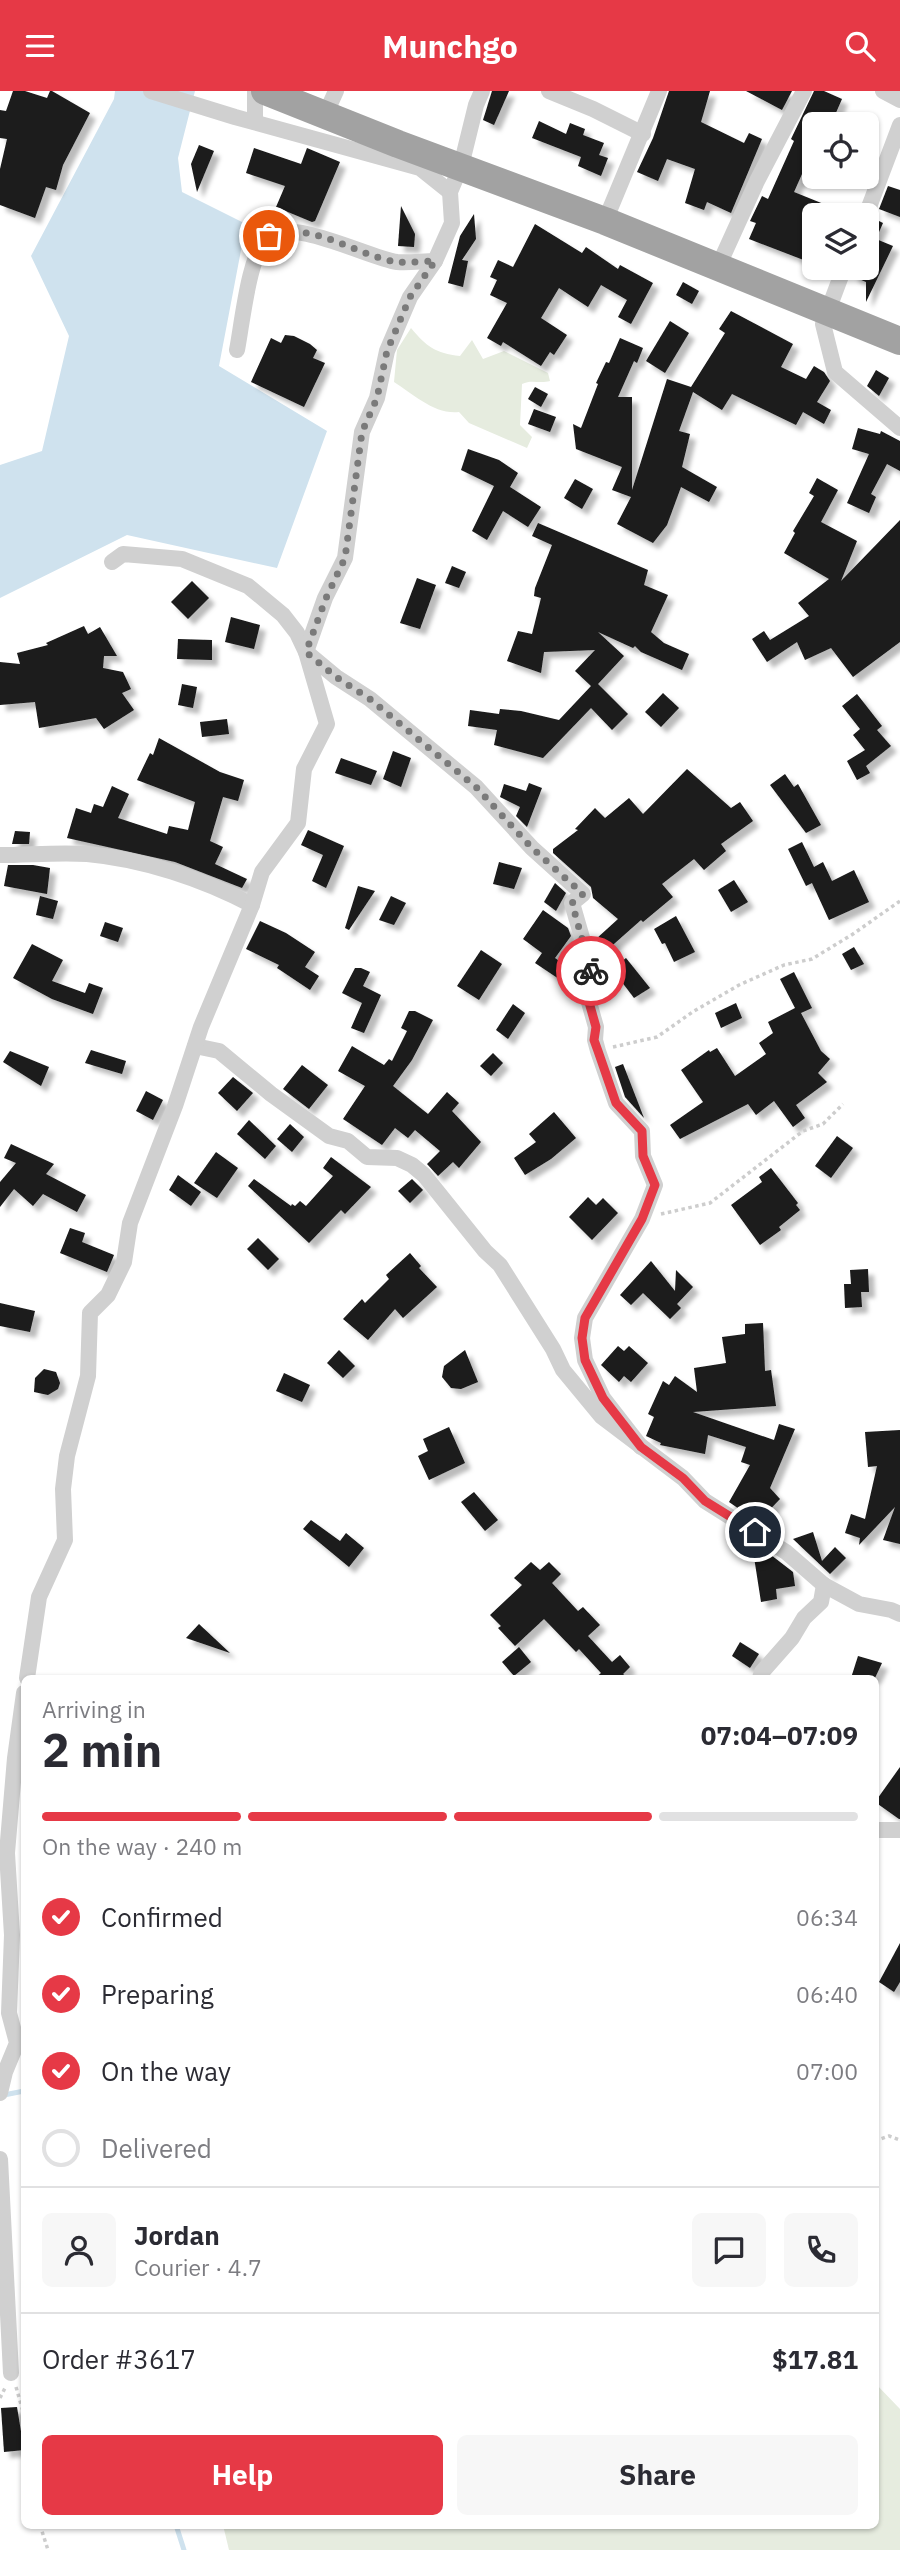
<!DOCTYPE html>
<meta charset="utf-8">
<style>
:root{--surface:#fff;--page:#f7f7f7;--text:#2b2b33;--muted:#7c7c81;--line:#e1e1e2;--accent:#e63946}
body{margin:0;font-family:"IBM Plex Sans",sans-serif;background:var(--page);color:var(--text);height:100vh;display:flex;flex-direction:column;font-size:26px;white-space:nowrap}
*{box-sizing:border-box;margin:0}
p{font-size:23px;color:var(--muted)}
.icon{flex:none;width:38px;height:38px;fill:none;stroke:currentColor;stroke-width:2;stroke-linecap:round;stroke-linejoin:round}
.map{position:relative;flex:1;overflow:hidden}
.drawer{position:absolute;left:21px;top:1584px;width:858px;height:854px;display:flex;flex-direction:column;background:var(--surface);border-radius:10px;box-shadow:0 2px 5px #0004}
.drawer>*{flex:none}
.fabs{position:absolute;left:802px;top:21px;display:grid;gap:14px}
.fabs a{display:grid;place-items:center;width:77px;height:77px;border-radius:10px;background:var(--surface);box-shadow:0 2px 5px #0004;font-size:35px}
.pin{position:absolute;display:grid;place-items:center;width:60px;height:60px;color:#fff;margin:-30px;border:4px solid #fff;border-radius:50%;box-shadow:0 2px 7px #0007}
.courier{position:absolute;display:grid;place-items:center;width:70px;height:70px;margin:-35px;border:5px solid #e63946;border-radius:50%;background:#fff;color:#222;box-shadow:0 2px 9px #0007}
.overview em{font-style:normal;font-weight:700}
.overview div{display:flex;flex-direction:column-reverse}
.overview{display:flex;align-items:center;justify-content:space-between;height:119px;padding:0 21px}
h1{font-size:46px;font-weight:700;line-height:52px}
.bar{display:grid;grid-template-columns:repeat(4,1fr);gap:10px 7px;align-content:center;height:84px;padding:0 21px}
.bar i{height:9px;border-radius:5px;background:var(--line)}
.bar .on{background:var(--accent)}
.bar p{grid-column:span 4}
.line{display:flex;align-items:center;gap:18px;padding:0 21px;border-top:2px solid var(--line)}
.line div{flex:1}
.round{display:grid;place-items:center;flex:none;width:74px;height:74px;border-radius:10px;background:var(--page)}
ol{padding:0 21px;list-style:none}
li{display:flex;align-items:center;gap:21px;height:77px}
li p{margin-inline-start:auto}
li .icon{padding:7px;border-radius:50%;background:var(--accent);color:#fff;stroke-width:4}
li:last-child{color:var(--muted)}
li i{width:38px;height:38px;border:4px solid var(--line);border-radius:50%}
.button{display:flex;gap:14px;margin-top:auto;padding:14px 21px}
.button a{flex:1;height:80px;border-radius:10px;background:var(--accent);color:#fff;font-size:28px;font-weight:700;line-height:80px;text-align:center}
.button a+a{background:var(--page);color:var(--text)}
header{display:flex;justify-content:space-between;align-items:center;height:91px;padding:0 21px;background:var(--accent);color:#fff;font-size:32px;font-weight:700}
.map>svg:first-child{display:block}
.green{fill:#e6ecdf}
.water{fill:#cfe2ee}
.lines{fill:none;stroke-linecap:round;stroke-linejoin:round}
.stream{stroke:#cfe2ee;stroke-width:5}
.building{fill:#1a1a1a;filter:url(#shadow)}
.path{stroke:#cdcdcd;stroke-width:3.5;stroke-dasharray:3.5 3.5;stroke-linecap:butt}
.minor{stroke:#d0d0d0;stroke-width:16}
.trunk{stroke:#a2a2a2;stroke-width:28}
.done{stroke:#7a7a7a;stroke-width:7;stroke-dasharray:0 12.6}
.route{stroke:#e63946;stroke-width:9}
</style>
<header><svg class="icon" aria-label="menu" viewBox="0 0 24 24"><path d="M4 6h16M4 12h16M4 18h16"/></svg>Munchgo<svg class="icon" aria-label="search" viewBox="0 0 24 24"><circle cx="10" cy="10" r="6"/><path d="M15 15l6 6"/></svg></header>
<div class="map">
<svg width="900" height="2459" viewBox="0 0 900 2459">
<defs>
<filter id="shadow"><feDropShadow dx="6" dy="6" stdDeviation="2" flood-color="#0004"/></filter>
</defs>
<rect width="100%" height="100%" fill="#fff"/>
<!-- green -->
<g class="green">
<path d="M411 237C427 256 435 262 460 265L472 249 483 268 504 260 548 282 550 290C539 293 532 288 522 293L520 334 532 346 527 357 469 332 459 321C435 324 413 303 394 291L397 259Z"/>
<path d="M875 2292 900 2318V2459H229L223 2434H875Z"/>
</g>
<!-- water -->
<path class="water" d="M115 0H195L178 67 182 101 246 133 219 275 327 340 277 477 127 444 0 507V374L42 360 69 245 31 165 114 8Z"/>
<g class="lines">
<!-- stream -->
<g class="stream">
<path d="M4 2004 24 2000"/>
<path d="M176 2434 184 2459"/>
</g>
</g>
<!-- building -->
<g class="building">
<path d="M13 0H25L47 7 50 0H52L90 22 63 74 56 99 46 96 35 127 0 114V78L7 48 0 47V19L6 20Z"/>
<path d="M492 0H509L494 34 483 29Z"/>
<path d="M669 0H710L701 31 744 52 749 42 762 48 731 122 707 111 704 119 685 112 695 78 667 68 658 90 637 81 653 47Z"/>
<path d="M746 0H792L782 19Z"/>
<path d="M814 0H824L842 8 831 33H814V76L806 74 794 101 851 124H814V173L749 148 756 132 750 130 762 105 768 108 794 50 791 48Z"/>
<path d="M539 30 566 43 570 32 585 38 583 44 604 52 599 64 608 67 601 85 578 75 581 66 532 47Z"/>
<path d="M199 54 214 60 197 101 191 73Z"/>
<path d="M254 57 301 73 307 57 340 71 315 130 312 131 276 116 285 95 246 82Z"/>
<path d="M888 95 900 99V126L879 118Z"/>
<path d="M401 115 415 143 414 156 398 155Z"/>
<path d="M474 123 476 148 462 169 468 170 463 196 448 192 460 145Z"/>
<path d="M875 128 883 132 876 148 893 155 866 211V191L852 185 854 177H866V134Z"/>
<path d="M535 133 582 162 586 156 618 178 620 174 653 192 631 233 618 226 627 209 601 194 588 216 559 197 541 227 567 244 554 264 550 261 541 275 503 251 501 255 487 247 507 212 490 204 497 189 490 186 498 169 513 176Z"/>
<path d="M683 191 699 200 692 213 676 204Z"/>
<path d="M731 220 793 253 781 276 806 288 814 275 824 281 830 290 817 311 831 319 824 333 803 321 796 334 732 303 722 319 693 301 679 340 690 343 682 376 717 396 709 411 681 396 667 434 653 452 617 433 631 406 612 399 622 376 576 358 573 333 581 337 598 293 596 292 606 271 609 272 620 247 643 257 637 272 634 270 618 306H632V399L667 288 691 296 725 242 719 238Z"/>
<path d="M670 230 689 242 665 282 646 270Z"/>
<path d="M285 244 294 245 310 253 317 259 313 267 325 272 304 316 251 291 271 247 281 252Z"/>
<path d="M876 279 889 287 879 305 867 295Z"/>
<path d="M535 296 548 303 541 316 528 308Z"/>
<path d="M534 318 556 326 550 341 528 333Z"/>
<path d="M858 337 880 343 881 340 900 350V380L887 373 871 403 876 406 869 422 847 412 869 363 852 358Z"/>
<path d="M468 358 499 369 518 382 510 396 541 416 528 436 503 420 487 449 472 440 494 395 461 379Z"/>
<path d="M817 387 838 399 821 431 857 450 841 490 900 429V551L853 586 831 557 805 569 797 551 767 571 752 548 764 540 770 549 809 525 798 512 829 488 784 462 795 442 793 440 814 405 809 402Z"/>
<path d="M575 388 593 398 582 418 564 407Z"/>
<path d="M538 432 648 479 644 494 668 504 651 541 664 552 689 563 682 579 641 561 635 555 633 557 598 541 624 565 598 593 628 623 612 639 591 617 543 667 494 654 497 639 468 635 470 619 499 623 500 618 521 620 559 629 591 595 575 580 595 559 544 561 541 582 507 570 518 540 532 543 541 507 534 505 535 497 552 454 532 445Z"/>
<path d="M452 475 466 481 459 497 445 492Z"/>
<path d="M417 487 436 494 420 538 400 532Z"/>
<path d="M192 490 209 507 188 528 171 511Z"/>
<path d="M231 526 260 534 254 558 225 551Z"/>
<path d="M84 535 88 543 100 536 117 565H104L103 577 123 581 131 598 122 602 134 619 104 638 96 627 39 637 35 611 0 614V571L20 573 17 562 48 554 46 552Z"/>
<path d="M178 548 212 549V569L177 568Z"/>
<path d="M182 593 197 596 193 617 178 614Z"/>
<path d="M663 602 679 617 661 636 645 621Z"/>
<path d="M857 603 882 635 877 639 891 655 866 675 870 682 857 689 847 670 865 659 853 644 860 638 842 615Z"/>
<path d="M227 628 229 643 202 646 200 631Z"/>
<path d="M159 647 220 681 244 689 238 710 223 706 210 750 223 756 215 773 247 788 242 797 175 771 67 747 76 717 91 722 94 713 103 716 112 695 129 703 118 727 167 743 169 735 188 739 195 711 137 689 150 662 153 664Z"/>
<path d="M393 660 411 667 401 696 383 688Z"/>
<path d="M341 667 377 680 371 694 335 682Z"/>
<path d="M687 678 731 717 740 711 753 730 721 753 726 760 704 779 694 768 662 793 673 806 643 831 641 829 606 860 596 848 618 828 593 807 591 796 553 762V758L578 739 575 738 595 717 605 727 629 707 643 723Z"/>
<path d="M785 683 794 696 798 693 821 734 806 742 770 694Z"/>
<path d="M529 692 542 697 527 736 516 725 520 716 500 706 504 693 526 700Z"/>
<path d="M308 739 344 755 326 797 312 790 323 764 301 754Z"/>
<path d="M15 740 30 741 29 753H12Z"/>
<path d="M802 751 814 776 823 771 832 790 854 779 869 811 829 829 812 792 806 795 788 758Z"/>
<path d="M499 771 522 777 514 798 493 793Z"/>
<path d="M8 774H33L50 777 47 803 4 795Z"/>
<path d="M734 789 748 811 731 821 718 799Z"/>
<path d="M555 792 566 802 556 820 544 811Z"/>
<path d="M358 795 375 800 349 839 345 837Z"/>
<path d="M40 805 58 810 53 828 36 824Z"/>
<path d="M391 805 406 812 394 834 379 829Z"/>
<path d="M543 819 568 837 571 845 555 867 578 883 571 896 535 872 542 862 523 848Z"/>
<path d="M676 825 695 861 674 871 665 852 662 853 654 838Z"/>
<path d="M260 830 286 842 315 861 305 876 319 885 310 899 277 877 279 874 246 858Z"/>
<path d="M105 831 123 837 118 851 100 845Z"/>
<path d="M32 853 63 869 52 890 85 902 89 892 103 897 93 923 52 908 13 887Z"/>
<path d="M854 856 864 873 851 879 842 863Z"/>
<path d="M481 859 502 873 479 909 457 895Z"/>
<path d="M626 867 650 897 634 907 612 878Z"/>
<path d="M355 877H361L370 881 363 895 381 904 364 942 351 937 362 912 342 902Z"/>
<path d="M794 881 812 917 801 922 821 960 830 968 818 982 827 991 796 1014 805 1027 793 1036 774 1010 756 1024 748 1013 680 1048 670 1034 703 1011 681 979 709 959 710 961 717 957 735 985 766 963 759 952 773 942 768 931 795 917 780 888Z"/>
<path d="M736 912 742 927 721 937 715 922Z"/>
<path d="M513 913 525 922 508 948 496 939Z"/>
<path d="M409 920H415L433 929 412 969 393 995 428 1023 447 1001 459 1012 452 1020 481 1051 459 1077 453 1071 438 1085 427 1073 440 1060 415 1039 408 1047 395 1037 382 1054 343 1028 365 995 338 980 352 955 384 974 389 968 392 970 407 940 401 937Z"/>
<path d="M91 959 126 970 122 983 85 972Z"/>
<path d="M10 960 49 976 41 995 3 971Z"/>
<path d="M493 962 503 972 491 985 480 975Z"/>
<path d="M623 973 644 1027 625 1006 615 976Z"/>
<path d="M302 974 328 994 309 1018 283 998Z"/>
<path d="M233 986 253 1002 237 1020 218 1002Z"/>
<path d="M146 1000 163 1009 153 1029 136 1020Z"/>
<path d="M554 1021 576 1047 551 1068 525 1084 514 1067 536 1051 529 1043Z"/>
<path d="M249 1029 276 1055 265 1068 237 1043Z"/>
<path d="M290 1033 304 1046 292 1061 277 1048Z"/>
<path d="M837 1045 853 1057 831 1087 815 1075Z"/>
<path d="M11 1053 54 1073 46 1083 86 1104 77 1121 43 1103 33 1115 14 1098 0 1116V1091L16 1072 4 1067Z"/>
<path d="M216 1061 238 1077 217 1107 194 1092Z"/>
<path d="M331 1066 371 1096 345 1123 341 1119 309 1152 248 1095 254 1088 291 1115 292 1113 295 1115 300 1110 306 1115 333 1085 323 1077Z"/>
<path d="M771 1077 798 1112 796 1114 800 1119 779 1136 781 1139 760 1154 731 1114 762 1091 759 1086Z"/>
<path d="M178 1084 201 1101 191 1115 169 1099Z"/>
<path d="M412 1088 423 1099 410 1112 398 1100Z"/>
<path d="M588 1106 596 1114 603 1107 618 1122 592 1149 569 1126Z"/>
<path d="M70 1137 85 1142 82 1151 114 1164 107 1181 60 1162Z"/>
<path d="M258 1147 279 1168 268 1179 247 1158Z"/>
<path d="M410 1162 421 1175 419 1177 437 1196 403 1227 395 1218 368 1249 343 1228 362 1208 365 1212 389 1188 386 1184Z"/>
<path d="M651 1170 675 1200 676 1179 693 1196 677 1213 681 1217 670 1228 643 1202 631 1214 620 1204Z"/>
<path d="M868 1178 869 1201H861L862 1216 845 1217 844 1193H851L850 1179Z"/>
<path d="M0 1212 35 1220 30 1241 0 1235Z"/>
<path d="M763 1232 765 1280 771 1279 776 1315 693 1321 774 1349 779 1333 795 1338 770 1397 780 1408 758 1431 729 1411 750 1374 741 1371 746 1356 708 1344 705 1363 660 1354 661 1352 646 1345 654 1326 648 1323 663 1290 669 1294 675 1285 697 1301 694 1277 726 1272 722 1246 745 1243V1233Z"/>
<path d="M618 1255 624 1260 629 1255 648 1272 631 1291 624 1285 619 1291 601 1274Z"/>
<path d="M339 1259 355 1275 343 1287 327 1272Z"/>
<path d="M465 1259 478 1291 461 1298 451 1297 442 1286 444 1275Z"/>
<path d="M44 1278 56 1281 60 1292 58 1298 48 1304 34 1301 35 1287Z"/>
<path d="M284 1282 310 1294 302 1311 276 1300Z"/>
<path d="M449 1336 465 1372 429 1389 418 1365 428 1360 423 1348Z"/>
<path d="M900 1339V1453L883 1449 895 1416 859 1454 860 1447 845 1442 851 1423 865 1428 877 1375 868 1376 865 1341Z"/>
<path d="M474 1401 498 1429 485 1440 461 1411Z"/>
<path d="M311 1429 340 1450 346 1442 364 1457 349 1476 303 1438Z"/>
<path d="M813 1441 822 1470 835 1456 846 1467 830 1483 793 1448Z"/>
<path d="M771 1464 793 1481 795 1495 776 1498 777 1508 761 1511 754 1466Z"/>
<path d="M531 1471 540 1479 549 1471 561 1483 552 1492 578 1520 583 1516 600 1534 588 1545 612 1571 620 1564 630 1576 623 1583 628 1587H595L601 1582 579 1558 576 1561 544 1528 515 1555 498 1537 501 1535 490 1524 522 1494 514 1487Z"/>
<path d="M199 1533 230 1562 186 1547Z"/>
<path d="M740 1551 759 1563 750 1577 732 1565Z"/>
<path d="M519 1556 531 1571 514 1585 502 1571Z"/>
<path d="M858 1565 882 1572 875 1587H851Z"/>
<path d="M900 1676V1728H899L875 1711Z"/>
<path d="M900 1852V1891L894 1901 879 1891Z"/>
<path d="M17 2316 24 2359 4 2361 1 2317Z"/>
</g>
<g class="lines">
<!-- path -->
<g class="path">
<path d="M613 956 657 946 694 920 739 894 784 874 812 868 853 843 900 810"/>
<path d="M661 1123 710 1112 803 1040 823 1033 843 1013"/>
<path d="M875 2050 889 2045 900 2049"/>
<path d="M16 2296 24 2324"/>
<path d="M0 2307 5 2297"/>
<path d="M40 2434 48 2459"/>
</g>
<!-- minor -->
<g class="minor">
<path d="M151 0 235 26 420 77 450 101"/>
<path d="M549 0 593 18 643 43"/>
<path d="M883 0 900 9"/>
<path d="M326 22 336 0"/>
<path d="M255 31V0"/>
<path d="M866 124 900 34"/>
<path d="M605 130 659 0"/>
<path d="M718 176 757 90 804 0"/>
<path d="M844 177 823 233 835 281 900 337"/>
<path d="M237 259C242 234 249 161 268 146 292 126 369 167 397 171 409 172 423 170 435 170L452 132 450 101 461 75 476 14 482 0"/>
<path d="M112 471 123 463 182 468 248 495 283 524 297 542 306 561 336 586 370 608 476 696 532 757 583 803 572 812 591 878 585 897 596 936 595 949 598 960 616 1012 642 1040 643 1065 655 1094 642 1128 585 1227 582 1247 585 1269 603 1307 641 1356"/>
<path d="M0 764C29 764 58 761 87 763 143 768 203 788 252 814"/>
<path d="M195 955 219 960 271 1003 329 1045 348 1050 367 1066 397 1067 412 1074 424 1084 485 1160 500 1174 553 1258 563 1279 601 1325 683 1387 705 1410 786 1461 824 1494 859 1513 891 1519 900 1523"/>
<path d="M27 1587 39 1506 65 1449 63 1398 67 1365 88 1285 90 1222 108 1204 124 1171 130 1132 175 1015 201 936 252 814 262 781 298 732 304 678 327 633 306 561 325 507 345 467 362 341 377 307 387 260 410 206 435 170"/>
<path d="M760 1587 762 1581 792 1547 804 1527 821 1511 824 1494"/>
<path d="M875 1739H900"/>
<path d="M0 2002 5 1981 17 1952 9 1922 12 1844 7 1762 15 1667 24 1602"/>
<path d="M0 2068 11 2282"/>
</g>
<!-- trunk -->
<path class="trunk" d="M265 0 398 53 605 130 900 250"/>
</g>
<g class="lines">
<!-- done -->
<path class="done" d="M269 145C311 129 355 164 396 171 408 172 423 170 435 170L410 206 387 260 377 307 362 341 345 467 326 507 306 561 336 586 370 608 476 696 532 757 583 803 572 812 591 880"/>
<!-- route -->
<path class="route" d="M591 880 585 897 596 936 594 949 598 960 616 1012 642 1040 643 1065 655 1094 642 1128 585 1227 582 1247 585 1269 603 1307 641 1356 683 1387 705 1410 755 1441"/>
</g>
</svg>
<div class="fabs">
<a><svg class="icon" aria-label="locate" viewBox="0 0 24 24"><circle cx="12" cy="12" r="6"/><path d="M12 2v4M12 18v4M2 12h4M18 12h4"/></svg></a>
<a><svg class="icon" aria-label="layers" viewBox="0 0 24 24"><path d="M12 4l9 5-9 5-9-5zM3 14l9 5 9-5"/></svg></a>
</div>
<div class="pin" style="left:269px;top:145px;background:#ea580c"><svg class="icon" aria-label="bag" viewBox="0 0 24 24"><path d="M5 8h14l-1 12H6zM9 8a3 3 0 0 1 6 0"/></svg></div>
<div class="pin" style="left:755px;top:1441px;background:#1f2937"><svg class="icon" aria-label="home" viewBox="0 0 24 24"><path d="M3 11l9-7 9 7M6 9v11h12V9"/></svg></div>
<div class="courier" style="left:591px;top:880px"><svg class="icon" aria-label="bike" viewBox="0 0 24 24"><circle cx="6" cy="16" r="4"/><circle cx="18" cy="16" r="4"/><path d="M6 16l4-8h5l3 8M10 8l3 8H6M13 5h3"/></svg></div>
<section class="drawer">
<div class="overview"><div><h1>2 min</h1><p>Arriving in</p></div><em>07:04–07:09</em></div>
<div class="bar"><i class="on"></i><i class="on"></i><i class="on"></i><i></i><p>On the way · 240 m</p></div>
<ol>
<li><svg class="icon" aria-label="check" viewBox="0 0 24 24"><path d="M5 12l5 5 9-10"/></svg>Confirmed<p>06:34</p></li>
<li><svg class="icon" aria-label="check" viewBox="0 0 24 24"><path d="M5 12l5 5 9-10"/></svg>Preparing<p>06:40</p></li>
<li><svg class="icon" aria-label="check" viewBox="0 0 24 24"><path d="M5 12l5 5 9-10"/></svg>On the way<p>07:00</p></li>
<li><i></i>Delivered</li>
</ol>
<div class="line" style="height:126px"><a class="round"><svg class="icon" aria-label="person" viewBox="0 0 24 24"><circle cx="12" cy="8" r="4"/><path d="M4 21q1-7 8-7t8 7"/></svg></a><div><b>Jordan</b><p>Courier · 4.7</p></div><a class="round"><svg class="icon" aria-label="chat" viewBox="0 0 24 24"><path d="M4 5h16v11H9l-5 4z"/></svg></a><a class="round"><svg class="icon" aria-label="phone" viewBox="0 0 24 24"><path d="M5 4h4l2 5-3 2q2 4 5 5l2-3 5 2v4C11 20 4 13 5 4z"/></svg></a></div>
<div class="line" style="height:91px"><div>Order #3617</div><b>$17.81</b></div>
<div class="button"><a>Help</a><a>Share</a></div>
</section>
</div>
